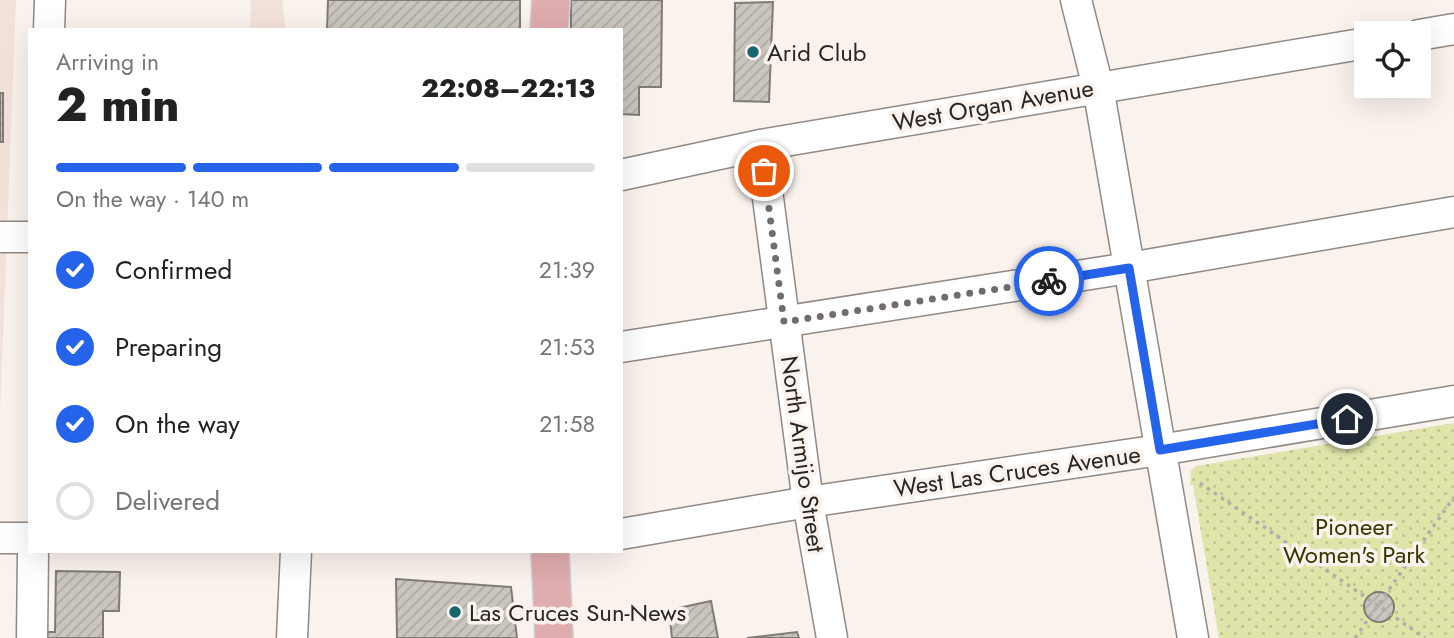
<!DOCTYPE html>
<meta charset="utf-8">
<style>
:root{--surface:#fff;--page:#f6f6f6;--text:#222;--muted:#767676;--line:#e0e0e0;--accent:#2563eb}
body{margin:0;font-family:Jost,sans-serif;background:var(--page);color:var(--text);height:100vh;display:flex;flex-direction:column;font-size:26px;white-space:nowrap}
*{box-sizing:border-box;margin:0}
p{font-size:23px;color:var(--muted)}
.icon{flex:none;width:38px;height:38px;fill:none;stroke:currentColor;stroke-width:2;stroke-linecap:round;stroke-linejoin:round}
.map{position:relative;flex:1;overflow:hidden}
.details{position:absolute;left:28px;top:28px;width:595px;height:525px;display:flex;flex-direction:column;background:var(--surface);border-radius:0px;box-shadow:0 7px 28px #0002}
.details>*{flex:none}
.buttons{position:absolute;left:1354px;top:21px;display:grid;gap:14px}
.buttons a{display:grid;place-items:center;width:77px;height:77px;border-radius:0px;background:var(--surface);box-shadow:0 7px 28px #0002;font-size:35px}
.pin{position:absolute;display:grid;place-items:center;width:60px;height:60px;color:#fff;margin:-30px;border:4px solid #fff;border-radius:50%;box-shadow:0 2px 7px #0007}
.courier{position:absolute;display:grid;place-items:center;width:70px;height:70px;margin:-35px;border:5px solid #2563eb;border-radius:50%;background:#fff;color:#222;box-shadow:0 2px 9px #0007}
.head em{font-style:normal;font-weight:800}
.head div{display:flex;flex-direction:column-reverse}
.head{display:flex;align-items:center;justify-content:space-between;height:119px;padding:0 28px}
h1{font-size:46px;font-weight:800;line-height:52px}
.bar{display:grid;grid-template-columns:repeat(4,1fr);gap:10px 7px;align-content:center;height:84px;padding:0 28px}
.bar i{height:9px;border-radius:5px;background:var(--line)}
.bar .current{background:var(--accent)}
.bar p{grid-column:span 4}
ol{padding:0 28px;list-style:none}
li{display:flex;align-items:center;gap:21px;height:77px}
li p{margin-inline-start:auto}
li .icon{padding:7px;border-radius:50%;background:var(--accent);color:#fff;stroke-width:4}
li:last-child{color:var(--muted)}
li i{width:38px;height:38px;border:4px solid var(--line);border-radius:50%}
.map>svg:first-child{display:block}
.built{fill:#f2e2da}
.grass{fill:url(#grass-dots)}
.building{fill:url(#building-hatch);stroke:#807c75;stroke-width:2}
.lines{fill:none;stroke-linecap:round;stroke-linejoin:round}
.minor-casing{stroke:#908985;stroke-width:33}
.major-casing{stroke:#d0cfcf;stroke-width:40}
.path{stroke:#b3ada9;stroke-width:3.5;stroke-dasharray:3.5 5;stroke-linecap:butt}
.minor{stroke:#fff;stroke-width:30}
.major{stroke:#dfacaf;stroke-width:37}
.done{stroke:#726d6a;stroke-width:7;stroke-dasharray:0 12.6}
.route{stroke:#2563eb;stroke-width:9}
.poi-dot{fill:#19656e;stroke:#faf2ed;stroke-width:2.5}
.labels{text-anchor:middle;dominant-baseline:central;stroke-width:7;stroke-linejoin:round;paint-order:stroke}
.poi-label{font-size:24px;fill:#292624;stroke:#faf2ed;text-anchor:start}
.street-label{font-size:24px;fill:#292624;stroke:#faf2ed}
.park-label{font-size:24px;fill:#353700;stroke:#faf2ed}
</style>
<div class="map">
<svg width="1454" height="638" viewBox="0 0 1454 638">
<defs>
<pattern id="grass-dots" width="8" height="8" patternUnits="userSpaceOnUse" patternTransform="scale(1.75)"><rect width="8" height="8" fill="#dfe5a9"/><path d="M2 2h.1M6 6h.1" fill="none" stroke="#bfc491" stroke-width="1.8" stroke-linecap="round"/></pattern>
<pattern id="building-hatch" width="6" height="6" patternUnits="userSpaceOnUse" patternTransform="scale(1.75)"><rect width="6" height="6" fill="#cac6bf"/><path d="M-1 1l2-2M0 6l6-6M5 7l2-2" fill="none" stroke="#aeaaa4"/></pattern>
</defs>
<rect width="100%" height="100%" fill="#faf2ed"/>
<!-- built -->
<g class="built">
<path d="M0 0H16L0 413Z"/>
<path d="M251 0H282L286 30H250Z"/>
</g>
<!-- grass -->
<path class="grass" d="M1454 423V638H1219L1193 485H1190L1191 471 1196 466Z"/>
<!-- building -->
<g class="building">
<path d="M328 0H520V30H327Z"/>
<path d="M571 0H662L661 87H639V115L621 114V30H571Z"/>
<path d="M773 2 769 102 734 101 735 3Z"/>
<rect x="0" y="93" width="3" height="49"/>
<path d="M56 571 120 572 119 611H103V638H47V632H55Z"/>
<path d="M396 579 511 587 517 638H397Z"/>
<circle cx="1379" cy="607" r="15"/>
<path d="M711 601 718 638H672L669 610Z"/>
<path d="M797 632 799 638H747Z"/>
</g>
<g class="lines">
<defs>
<g id="minor">
<path d="M1076 0 1098 87 1193 638"/>
<path d="M49 30 50 0"/>
<path d="M1419 35 1454 29"/>
<path d="M761 145 808 502 832 638"/>
<path d="M621 175 761 145 1367 43"/>
<path d="M0 237H30"/>
<path d="M621 347 1129 268 1454 212"/>
<path d="M621 534 808 502 1160 450 1454 401"/>
<path d="M0 538H30"/>
<path d="M32 638 33 551"/>
<path d="M292 638 296 551"/>
</g>
<g id="major">
<path d="M549 30 551 0"/>
<path d="M550 551 554 638"/>
</g>
</defs>
<!-- minor casing -->
<use href="#minor" class="minor-casing"/>
<!-- major casing -->
<use href="#major" class="major-casing"/>
<!-- path -->
<g class="path">
<path d="M1200 483 1425 638"/>
<path d="M1355 638 1454 497"/>
</g>
<!-- minor -->
<use href="#minor" class="minor"/>
<!-- major -->
<use href="#major" class="major"/>
</g>
<g class="lines">
<!-- done -->
<path class="done" d="M764 171 784 322 1049 281"/>
<!-- route -->
<path class="route" d="M1049 281 1129 268 1160 450 1347 419"/>
</g>
<!-- markers -->
<g class="poi-dot">
<circle cx="753" cy="52" r="7"/>
<circle cx="455" cy="612" r="7"/>
</g>
<g class="labels">
<!-- poi labels -->
<g class="poi-label">
<text x="767" y="52">Arid Club</text>
<text x="469" y="612">Las Cruces Sun-News</text>
</g>
<!-- street labels -->
<g class="street-label">
<text transform="translate(993 105) rotate(-10)">West Organ Avenue</text>
<text transform="translate(803 454) rotate(82)">North Armijo Street</text>
<text transform="translate(1017 471) rotate(-8)">West Las Cruces Avenue</text>
</g>
<!-- park labels -->
<g class="park-label">
<text x="1354" y="526">Pioneer<tspan x="1354" dy="28">Women's Park</tspan></text>
</g>
</g>
</svg>
<div class="buttons">
<a><svg class="icon" aria-label="locate" viewBox="0 0 24 24"><circle cx="12" cy="12" r="6"/><path d="M12 2v4M12 18v4M2 12h4M18 12h4"/></svg></a>
</div>
<div class="pin" style="left:764px;top:171px;background:#ea580c"><svg class="icon" aria-label="bag" viewBox="0 0 24 24"><path d="M5 8h14l-1 12H6zM9 8a3 3 0 0 1 6 0"/></svg></div>
<div class="pin" style="left:1347px;top:419px;background:#1f2937"><svg class="icon" aria-label="home" viewBox="0 0 24 24"><path d="M3 11l9-7 9 7M6 9v11h12V9"/></svg></div>
<div class="courier" style="left:1049px;top:281px"><svg class="icon" aria-label="bike" viewBox="0 0 24 24"><circle cx="6" cy="16" r="4"/><circle cx="18" cy="16" r="4"/><path d="M6 16l4-8h5l3 8M10 8l3 8H6M13 5h3"/></svg></div>
<section class="details">
<div class="head"><div><h1>2 min</h1><p>Arriving in</p></div><em>22:08–22:13</em></div>
<div class="bar"><i class="current"></i><i class="current"></i><i class="current"></i><i></i><p>On the way · 140 m</p></div>
<ol>
<li><svg class="icon" aria-label="check" viewBox="0 0 24 24"><path d="M5 12l5 5 9-10"/></svg>Confirmed<p>21:39</p></li>
<li><svg class="icon" aria-label="check" viewBox="0 0 24 24"><path d="M5 12l5 5 9-10"/></svg>Preparing<p>21:53</p></li>
<li><svg class="icon" aria-label="check" viewBox="0 0 24 24"><path d="M5 12l5 5 9-10"/></svg>On the way<p>21:58</p></li>
<li><i></i>Delivered</li>
</ol>
</section>
</div>
